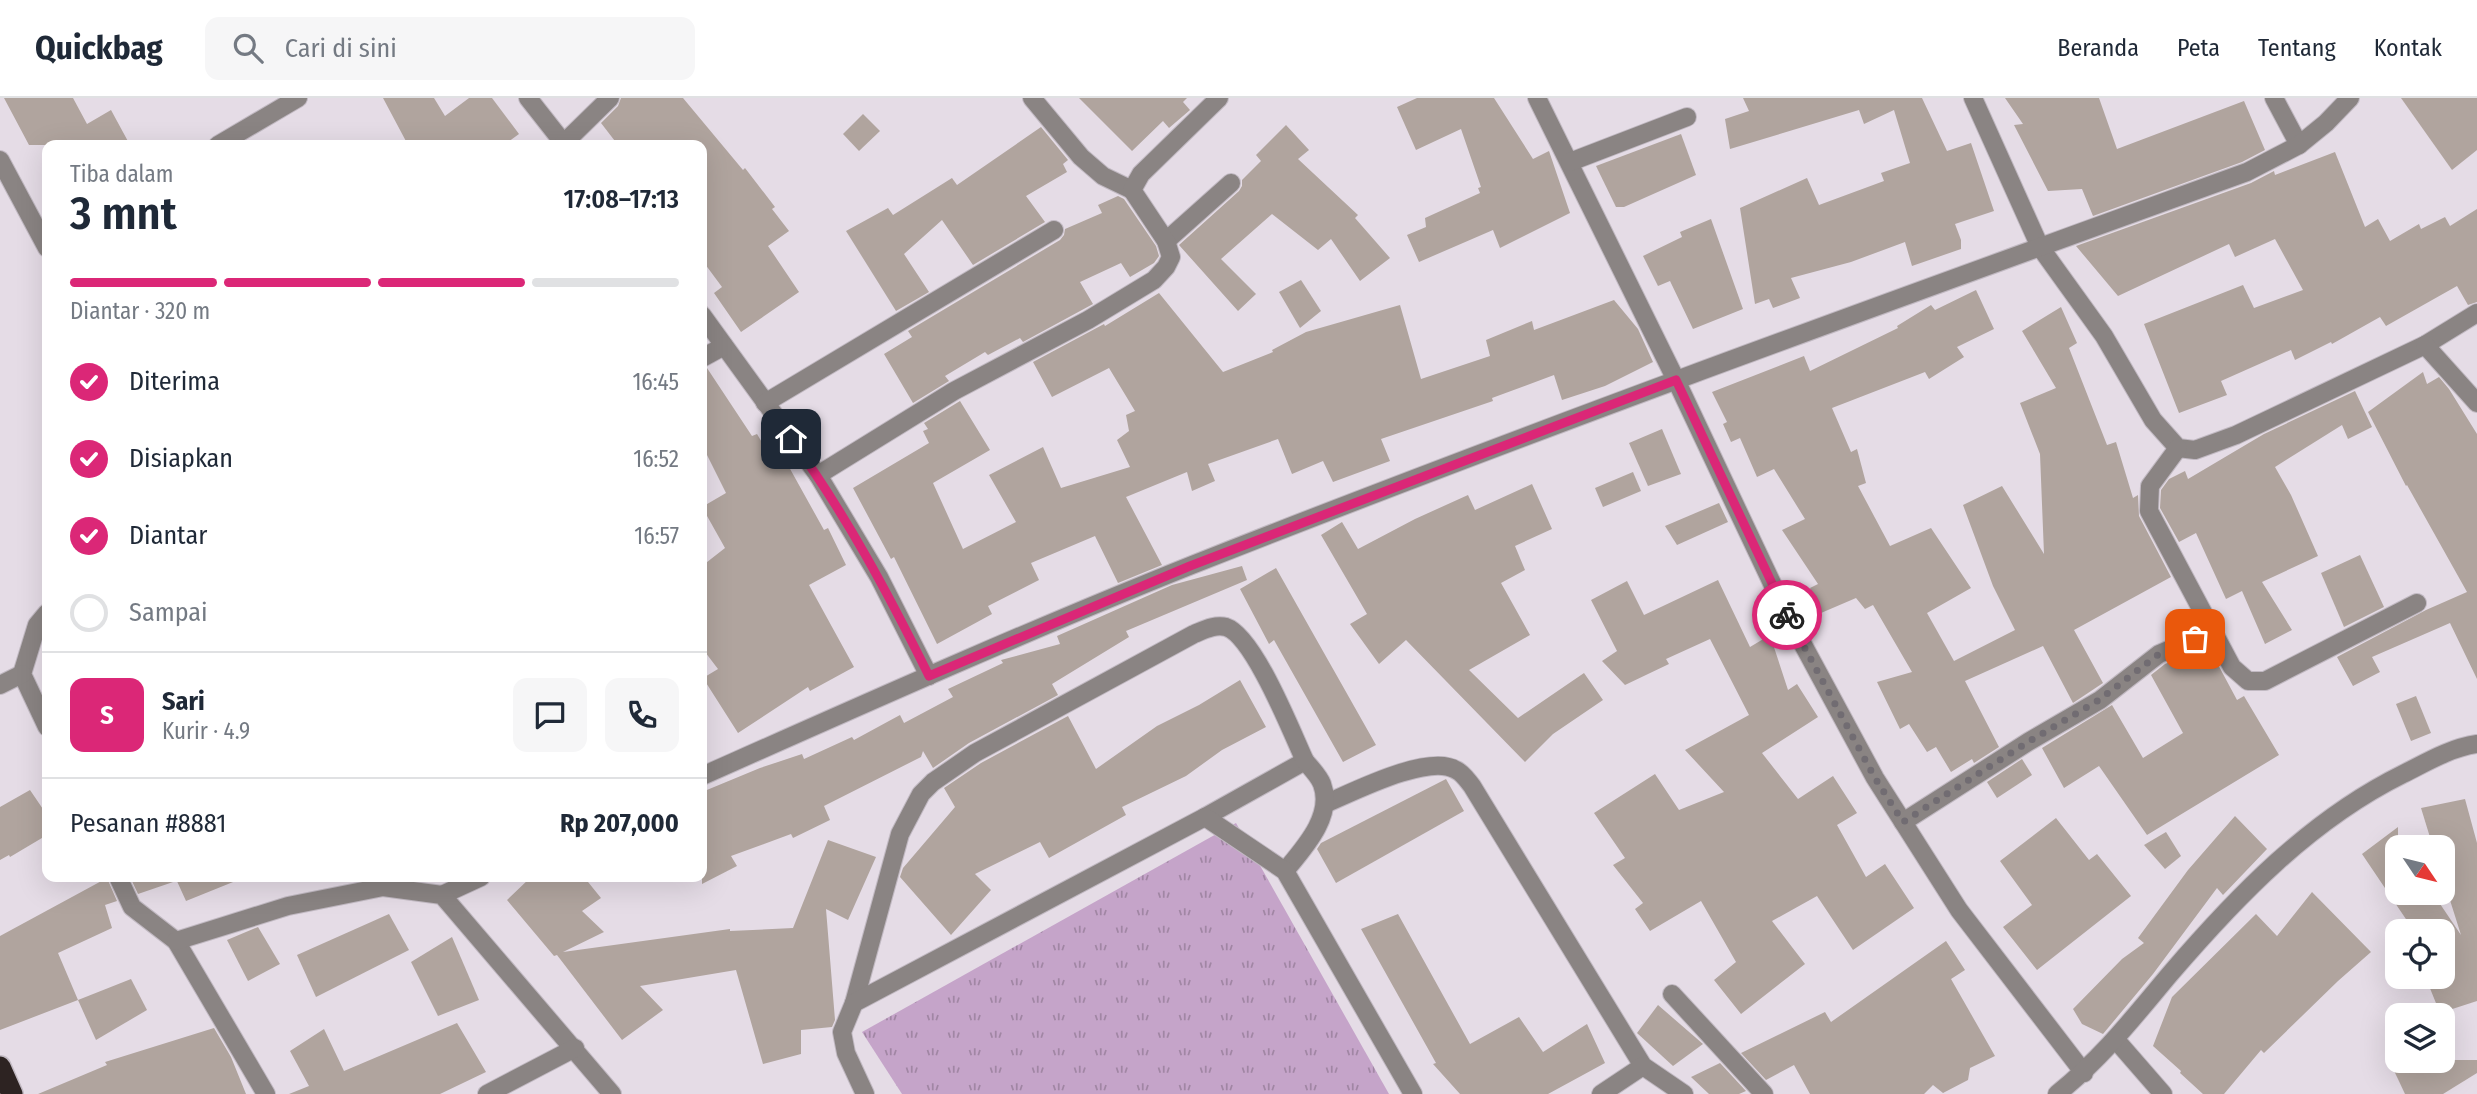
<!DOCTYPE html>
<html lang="id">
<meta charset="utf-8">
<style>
:root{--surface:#fff;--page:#f6f6f7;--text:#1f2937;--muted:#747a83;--line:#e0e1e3;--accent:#db2777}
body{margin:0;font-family:"Fira Sans Condensed",sans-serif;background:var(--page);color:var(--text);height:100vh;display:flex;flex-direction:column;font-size:26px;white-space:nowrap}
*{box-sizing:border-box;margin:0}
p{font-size:23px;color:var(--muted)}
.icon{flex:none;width:38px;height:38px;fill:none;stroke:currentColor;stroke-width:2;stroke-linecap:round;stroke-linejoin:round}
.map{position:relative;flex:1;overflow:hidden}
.drawer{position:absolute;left:42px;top:42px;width:665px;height:742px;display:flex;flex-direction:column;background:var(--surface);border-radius:14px;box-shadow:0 7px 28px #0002}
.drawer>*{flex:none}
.needle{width:46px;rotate:125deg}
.fabs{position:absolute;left:2385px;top:737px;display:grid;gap:14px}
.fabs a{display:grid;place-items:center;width:70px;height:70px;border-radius:14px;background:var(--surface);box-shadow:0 7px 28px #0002;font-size:35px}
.pin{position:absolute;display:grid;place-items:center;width:60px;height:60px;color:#fff;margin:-30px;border-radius:14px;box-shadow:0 4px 10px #0006}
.courier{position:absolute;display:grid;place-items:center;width:70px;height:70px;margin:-35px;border:5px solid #db2777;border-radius:50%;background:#fff;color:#222;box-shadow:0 2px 9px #0007}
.summary em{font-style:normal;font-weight:600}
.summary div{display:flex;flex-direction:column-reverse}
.summary{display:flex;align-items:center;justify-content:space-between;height:119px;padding:0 28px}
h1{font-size:46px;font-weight:600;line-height:52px}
.bar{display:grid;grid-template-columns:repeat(4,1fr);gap:10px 7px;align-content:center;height:84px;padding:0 28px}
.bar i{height:9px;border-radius:5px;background:var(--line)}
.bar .selected{background:var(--accent)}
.bar p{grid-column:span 4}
.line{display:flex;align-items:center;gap:18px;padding:0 28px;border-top:2px solid var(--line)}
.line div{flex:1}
.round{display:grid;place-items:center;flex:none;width:74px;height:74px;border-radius:14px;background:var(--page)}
ol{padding:0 28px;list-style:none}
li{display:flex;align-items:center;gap:21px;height:77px}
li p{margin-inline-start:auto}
li .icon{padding:7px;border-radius:50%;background:var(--accent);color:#fff;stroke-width:4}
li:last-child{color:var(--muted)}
li i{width:38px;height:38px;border:4px solid var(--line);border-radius:50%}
header{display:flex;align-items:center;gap:42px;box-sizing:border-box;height:98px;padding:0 35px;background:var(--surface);border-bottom:2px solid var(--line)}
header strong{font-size:33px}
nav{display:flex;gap:38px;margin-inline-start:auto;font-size:24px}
.search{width:490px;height:63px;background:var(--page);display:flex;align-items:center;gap:18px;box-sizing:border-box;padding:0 24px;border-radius:14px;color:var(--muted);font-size:26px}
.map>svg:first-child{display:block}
.park{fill:url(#park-tufts)}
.building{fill:#b0a49e}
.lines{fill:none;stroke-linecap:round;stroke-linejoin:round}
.minor-casing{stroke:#c1b9c2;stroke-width:20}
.highway-casing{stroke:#c1b9c2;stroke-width:24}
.minor{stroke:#8a8483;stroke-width:18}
.highway{stroke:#2d2322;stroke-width:21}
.done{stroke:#716c72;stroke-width:7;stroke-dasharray:0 12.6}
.route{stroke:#db2777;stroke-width:9}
</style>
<header>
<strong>Quickbag</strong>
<div class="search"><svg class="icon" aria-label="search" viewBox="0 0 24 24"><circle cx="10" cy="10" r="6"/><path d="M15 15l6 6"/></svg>Cari di sini</div>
<nav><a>Beranda</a><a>Peta</a><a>Tentang</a><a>Kontak</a></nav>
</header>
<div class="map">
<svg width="2477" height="996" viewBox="0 0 2477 996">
<defs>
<pattern id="park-tufts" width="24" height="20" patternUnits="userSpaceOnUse" patternTransform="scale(1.75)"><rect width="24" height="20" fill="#c5a4c9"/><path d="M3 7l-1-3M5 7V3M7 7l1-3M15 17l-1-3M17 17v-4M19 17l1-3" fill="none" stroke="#a186a4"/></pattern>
</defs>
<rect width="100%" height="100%" fill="#e5dce6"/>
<!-- park -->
<path class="park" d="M1236 725 1389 996H902L862 934Z"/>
<!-- building -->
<g class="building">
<path d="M4 0H73L87 26 111 12 130 47H29Z"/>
<path d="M383 0H434L445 18 469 0H492L519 36 504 47H408Z"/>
<path d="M621 0H683L743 72 745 70 775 109 772 111 789 133 768 148 799 194 741 234 714 195 722 189 702 162V47H618L601 25 618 8Z"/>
<path d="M1079 0H1187L1183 4 1190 12 1169 30 1163 23 1132 53Z"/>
<path d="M1417 0H1494L1533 61 1549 53 1570 115 1500 150 1493 132 1419 164 1407 137 1426 129 1425 120 1480 95 1478 90 1481 89 1461 31 1416 52 1397 9Z"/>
<path d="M1743 0H1922L1947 53 1971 45 1994 113 1955 126 1961 142V151L1912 168 1905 144 1851 164 1791 180 1800 200 1773 210 1769 201 1755 206 1740 110 1807 80 1819 107 1884 83 1881 75 1910 65 1894 12 1864 26 1859 12 1730 51 1725 21 1749 13Z"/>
<path d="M2005 0H2099L2117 51 2244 3 2265 52 2242 64 2093 118 2082 91 2048 93 2014 27 2023 26Z"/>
<path d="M2401 0H2477V52L2452 72Z"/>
<path d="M863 16 880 33 859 53 843 36Z"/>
<path d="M1286 27 1309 52 1298 61 1358 117 1355 120 1390 160 1360 183 1331 141 1318 152 1272 116 1221 161 1256 196 1238 213 1179 147 1239 93 1242 88V82L1261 63 1256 57Z"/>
<path d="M1041 29 1068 62 1063 66 1067 74 1026 98 1045 124 973 167 942 122 904 156 929 194 896 213 846 133 888 110 893 117 952 80 957 87Z"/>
<path d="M1681 36 1696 77 1624 109H1616L1596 68Z"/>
<path d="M2335 54 2365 129 2378 121 2390 143 2419 126 2421 131 2445 119 2450 128 2477 111V204L2468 207 2457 188 2386 228 2380 219 2332 246 2331 244 2295 262 2291 252 2221 283 2227 297 2179 315 2144 226 2243 187 2254 210 2303 192 2275 141 2235 159 2229 146 2118 198 2076 148 2251 85 2274 73 2275 77Z"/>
<path d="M1118 98 1124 101 1156 148 1159 158 1154 165 1130 179 1121 165 1080 184 1093 206 1023 244 1020 240 988 257 985 254 945 278 949 283 913 305 884 256 912 239 908 233 1060 142 1064 137 1065 131 1102 115 1098 107Z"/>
<path d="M1711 121 1743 211 1693 231 1670 183 1658 188 1643 158 1682 139 1680 134Z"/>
<path d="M1301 182 1321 213 1300 230 1279 194Z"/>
<path d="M1976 192 1994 231 1957 249 1964 259 1929 281 1925 274 1832 310 1851 354 1857 351 1866 385 1858 388 1890 448 1931 430 1971 490 1927 515 1954 563 2015 532 1993 488 1963 407 2002 388 2044 456 2040 356 2020 305 2056 290 2022 233 2061 209 2077 245 2069 250 2107 347 2116 344 2133 400 2138 397 2139 418 2171 479 2074 532 2103 585 2073 605 2043 548 1965 583 1999 649 1974 665 1972 661 1951 674 1936 649 1927 654 1909 626 1900 631 1877 584 1912 574 1873 507 1865 511 1856 500 1821 515 1810 490 1818 486 1782 432 1805 421 1774 371 1757 379 1740 340 1731 344 1723 326 1727 324 1712 294 1804 258 1810 273 1898 230 1897 228 1931 207 1935 212Z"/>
<path d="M1159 195 1223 274 1273 254 1272 252 1306 234 1400 207 1421 281 1490 258 1486 242 1532 223 1534 232 1614 202 1638 231 1653 264 1605 288 1562 302 1554 277 1492 300 1493 303 1381 341 1390 363 1333 384 1323 363 1292 376 1278 341 1208 366 1215 383 1192 393 1187 374 1126 399 1162 467 1118 485 1095 438 1031 465 1039 482 988 508 992 516 937 546 894 459 891 461 853 390 929 345 923 333 928 331 924 325 960 303 990 352 933 385 963 451 1016 424 989 377 1043 349 1061 390 1130 369 1117 342 1129 333 1126 317 1135 313 1109 270 1052 299 1033 264 1104 226 1105 228Z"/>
<path d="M707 270 752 338 757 336 775 366 784 360 824 432 828 430 846 467 809 487 854 569 810 593 808 589 738 635 703 580 718 571 702 550V468L725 450 702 409 726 395 702 347V271Z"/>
<path d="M2423 274 2427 286 2439 279 2449 291 2477 336V581L2450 525 2372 559 2380 574 2353 588 2337 559 2426 512 2467 494 2407 387 2406 388 2368 314Z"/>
<path d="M2355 293 2372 329 2348 341 2342 327 2275 369 2291 397 2318 458 2262 484 2292 532 2265 546 2242 493 2226 501 2196 435 2179 444 2160 410 2161 392 2169 381 2185 373 2188 381 2264 336Z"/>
<path d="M1662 331 1681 376 1648 388 1629 345Z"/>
<path d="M1633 374 1641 393 1603 409 1595 390Z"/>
<path d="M1532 386 1552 431 1515 448 1525 472 1501 485 1530 537 1469 572 1518 620 1584 575 1603 602 1553 636 1525 664 1406 542 1379 566 1350 526 1367 516 1321 437 1342 424 1358 451 1415 421 1468 397 1475 412Z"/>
<path d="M1719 405 1728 424 1677 447 1665 428Z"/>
<path d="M2360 457 2384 509 2344 529 2321 475Z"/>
<path d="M1242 468 1247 482 1126 533 1129 539 1052 586 1058 597 969 645 933 670 923 653 921 659 824 708 830 722 793 740 791 736 731 758 737 768 702 786V694L760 670 802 656 804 661 852 639 854 642 900 617 904 625 953 599 948 591 1003 565 1001 562 1060 546 1057 538 1172 487Z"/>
<path d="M1276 470 1376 647 1343 664 1274 542 1269 546 1240 491Z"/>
<path d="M1718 482 1750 549 1770 537 1788 592 1797 586 1818 619 1762 655 1798 701 1833 678 1857 715 1837 727 1866 779 1885 766 1914 810 1853 852 1817 798 1772 823 1805 866 1741 916 1714 882 1736 864 1701 803 1650 833 1635 811 1643 805 1613 767 1625 760 1594 715 1655 676 1679 712 1724 694 1685 652 1749 617 1710 541 1666 561 1669 566 1625 587 1602 563 1617 553 1591 502 1627 483 1644 517Z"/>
<path d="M2208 548 2237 602 2244 598 2279 657 2147 737 2099 668 2064 690 2042 650 2112 607 2143 660 2183 635 2151 577 2165 566Z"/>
<path d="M1240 582 1266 629 1222 652 1186 678 1122 709 1126 717 1049 760 1040 744 975 776 991 792 951 837 900 779 903 770 955 709 944 690 981 665 1068 618 1096 671 1157 628 1199 607Z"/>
<path d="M2416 598 2431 635 2411 643 2396 606Z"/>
<path d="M2022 661 2032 677 1997 700 1987 684Z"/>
<path d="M1446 681 1464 713 1336 785 1317 751 1321 745Z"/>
<path d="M30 692 47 717V737L10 759 9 757 0 762V709Z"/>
<path d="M2465 701 2477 745V903L2440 915 2425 878H2443V833H2414L2362 756 2398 729V794H2432L2461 837 2443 780V749H2433L2421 710Z"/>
<path d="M2235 718 2267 751 2223 797 2217 790 2153 876 2103 936 2082 926 2073 911 2122 861 2144 845 2138 840 2188 772Z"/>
<path d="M2056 720 2089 762 2097 756 2131 798 2037 872 2003 829 2032 807 2000 763Z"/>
<path d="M2166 734 2181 758 2165 771 2144 747Z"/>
<path d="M828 742 876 759 848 822 826 811 835 922 832 929 801 932V956L763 966 736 872 640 888 663 912 622 942 557 857 554 858 507 802 531 779H584L601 800 582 813 604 834 563 854 730 831V833L793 830Z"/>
<path d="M130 779H242L243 780 186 803 176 781V783L138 796Z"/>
<path d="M107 780 117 803 105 807 112 830 58 855 78 902 0 932V838Z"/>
<path d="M2312 794 2371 854 2338 883 2264 955 2261 952 2224 996H2203L2180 975 2181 973 2153 948 2172 899 2256 816 2277 838Z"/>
<path d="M389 816 409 852 316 899 297 857Z"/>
<path d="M1398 816 1470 946 1519 919 1543 954 1587 926 1605 965 1548 996H1460L1433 966 1436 965 1361 831Z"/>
<path d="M258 829 280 866 248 883 227 842Z"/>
<path d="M452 839 479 902 438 918 411 864Z"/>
<path d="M1946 843 1965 872 1951 881 1995 958 1970 970 1968 982 1943 995 1933 987 1924 996H1810L1794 967 1766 982 1741 955 1825 914 1831 924Z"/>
<path d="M131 881 147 912 96 942 78 902Z"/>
<path d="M1658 907 1703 946 1673 968 1637 935Z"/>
<path d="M457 925 486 974 440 996H289L309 988 290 953 324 931 344 973Z"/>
<path d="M214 930 231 959 246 996H38L107 967 105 964Z"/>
<path d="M2389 962H2477V975L2443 996H2405Z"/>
<path d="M1720 965 1746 993 1739 996H1709L1691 979Z"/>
</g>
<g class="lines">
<defs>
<g id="minor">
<path d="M528 0 565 47"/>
<path d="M1032 0 1081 59 1103 78 1132 92"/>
<path d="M1537 0 1676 282 1787 517 1875 680 1959 812 2084 975"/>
<path d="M1973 0 2040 149 2104 238 2153 322 2178 350 2195 352 2236 337 2425 247 2477 215"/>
<path d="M2274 0 2299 47"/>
<path d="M564 45 610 0"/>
<path d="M218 47 298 0"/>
<path d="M0 62 47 150"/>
<path d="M1570 64 1687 19"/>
<path d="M1166 143 1231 85"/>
<path d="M702 217 818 377 879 479 929 578"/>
<path d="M2425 247 2477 305"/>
<path d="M702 260 724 248"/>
<path d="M765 305 1054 132"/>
<path d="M2178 350 2150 388 2149 413 2232 569 2248 583H2265L2417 505"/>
<path d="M818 377 954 293 1088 222 1154 182 1166 169 1171 159 1166 143 1132 92 1141 76 1219 0"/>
<path d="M47 515 37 527 22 576 47 629"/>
<path d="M0 587 22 576"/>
<path d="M702 678C864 606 1027 533 1192 467 1541 329 1894 202 2247 74L2299 47 2326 25 2350 0"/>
<path d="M1325 706C1353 694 1429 655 1456 672 1463 675 1467 682 1472 688L1643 968 1684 996"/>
<path d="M1205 719 1305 663C1311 670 1319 678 1322 686 1334 718 1304 750 1285 773"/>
<path d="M1903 724 2028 644 2100 602 2159 556 2213 533"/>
<path d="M118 779 132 809 176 843 266 996"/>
<path d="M442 797 481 779"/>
<path d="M176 843 288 808 383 789 442 797 612 996"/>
<path d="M1672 896 1764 996"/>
<path d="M854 905 900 736 921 696 933 684 975 655 1194 536C1204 532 1215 526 1226 529 1254 538 1292 635 1305 663"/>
<path d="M2116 942 2163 996"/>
<path d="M487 996 575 950"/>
<path d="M865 996 846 955 842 934 854 905 1205 719 1285 773 1413 996"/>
<path d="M1601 996 1643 968"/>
<path d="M2057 996C2103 959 2133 920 2170 876 2237 798 2310 722 2403 676 2427 664 2450 650 2477 646"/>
</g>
<path id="highway" d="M0 969 12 996"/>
</defs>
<!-- minor casing -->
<use href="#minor" class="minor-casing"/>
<!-- highway casing -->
<use href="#highway" class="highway-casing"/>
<!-- minor -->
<use href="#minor" class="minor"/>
<!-- highway -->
<use href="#highway" class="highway"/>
</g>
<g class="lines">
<!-- done -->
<path class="done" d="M1787 517 1875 680 1903 724 2028 644 2099 602 2159 556 2195 541"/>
<!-- route -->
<path class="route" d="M791 341C845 415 888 495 929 578L1190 468 1676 282 1787 517"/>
</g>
</svg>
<div class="fabs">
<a><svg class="needle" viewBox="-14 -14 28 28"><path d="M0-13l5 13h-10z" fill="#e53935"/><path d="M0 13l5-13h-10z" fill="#747a83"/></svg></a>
<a><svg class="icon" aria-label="locate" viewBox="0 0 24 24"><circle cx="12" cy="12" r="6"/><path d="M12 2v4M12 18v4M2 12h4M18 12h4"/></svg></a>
<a><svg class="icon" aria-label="layers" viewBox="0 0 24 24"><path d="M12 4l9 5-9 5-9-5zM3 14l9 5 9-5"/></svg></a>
</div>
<div class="pin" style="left:2195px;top:541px;background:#ea580c"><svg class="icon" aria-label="bag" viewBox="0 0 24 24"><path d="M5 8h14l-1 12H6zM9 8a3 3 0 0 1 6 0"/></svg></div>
<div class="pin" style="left:791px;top:341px;background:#1f2937"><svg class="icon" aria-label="home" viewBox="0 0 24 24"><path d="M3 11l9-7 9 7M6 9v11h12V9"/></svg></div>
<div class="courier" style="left:1787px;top:517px"><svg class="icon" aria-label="bike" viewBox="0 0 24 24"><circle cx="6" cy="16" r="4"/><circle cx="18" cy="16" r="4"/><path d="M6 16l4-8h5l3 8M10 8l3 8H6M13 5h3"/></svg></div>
<section class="drawer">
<div class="summary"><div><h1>3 mnt</h1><p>Tiba dalam</p></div><em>17:08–17:13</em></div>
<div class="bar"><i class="selected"></i><i class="selected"></i><i class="selected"></i><i></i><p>Diantar · 320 m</p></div>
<ol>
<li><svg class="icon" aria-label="check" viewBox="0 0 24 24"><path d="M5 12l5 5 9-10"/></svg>Diterima<p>16:45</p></li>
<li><svg class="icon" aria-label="check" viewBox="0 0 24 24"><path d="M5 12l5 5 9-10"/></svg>Disiapkan<p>16:52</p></li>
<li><svg class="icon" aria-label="check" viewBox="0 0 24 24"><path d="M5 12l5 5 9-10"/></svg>Diantar<p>16:57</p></li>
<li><i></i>Sampai</li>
</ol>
<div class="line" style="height:126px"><b class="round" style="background:var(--accent);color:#fff">S</b><div><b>Sari</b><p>Kurir · 4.9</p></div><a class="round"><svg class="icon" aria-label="chat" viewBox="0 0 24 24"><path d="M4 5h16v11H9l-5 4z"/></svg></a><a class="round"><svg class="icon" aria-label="phone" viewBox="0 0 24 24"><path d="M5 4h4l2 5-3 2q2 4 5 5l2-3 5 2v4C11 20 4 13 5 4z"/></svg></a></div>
<div class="line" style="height:91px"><div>Pesanan #8881</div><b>Rp 207,000</b></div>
</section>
</div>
